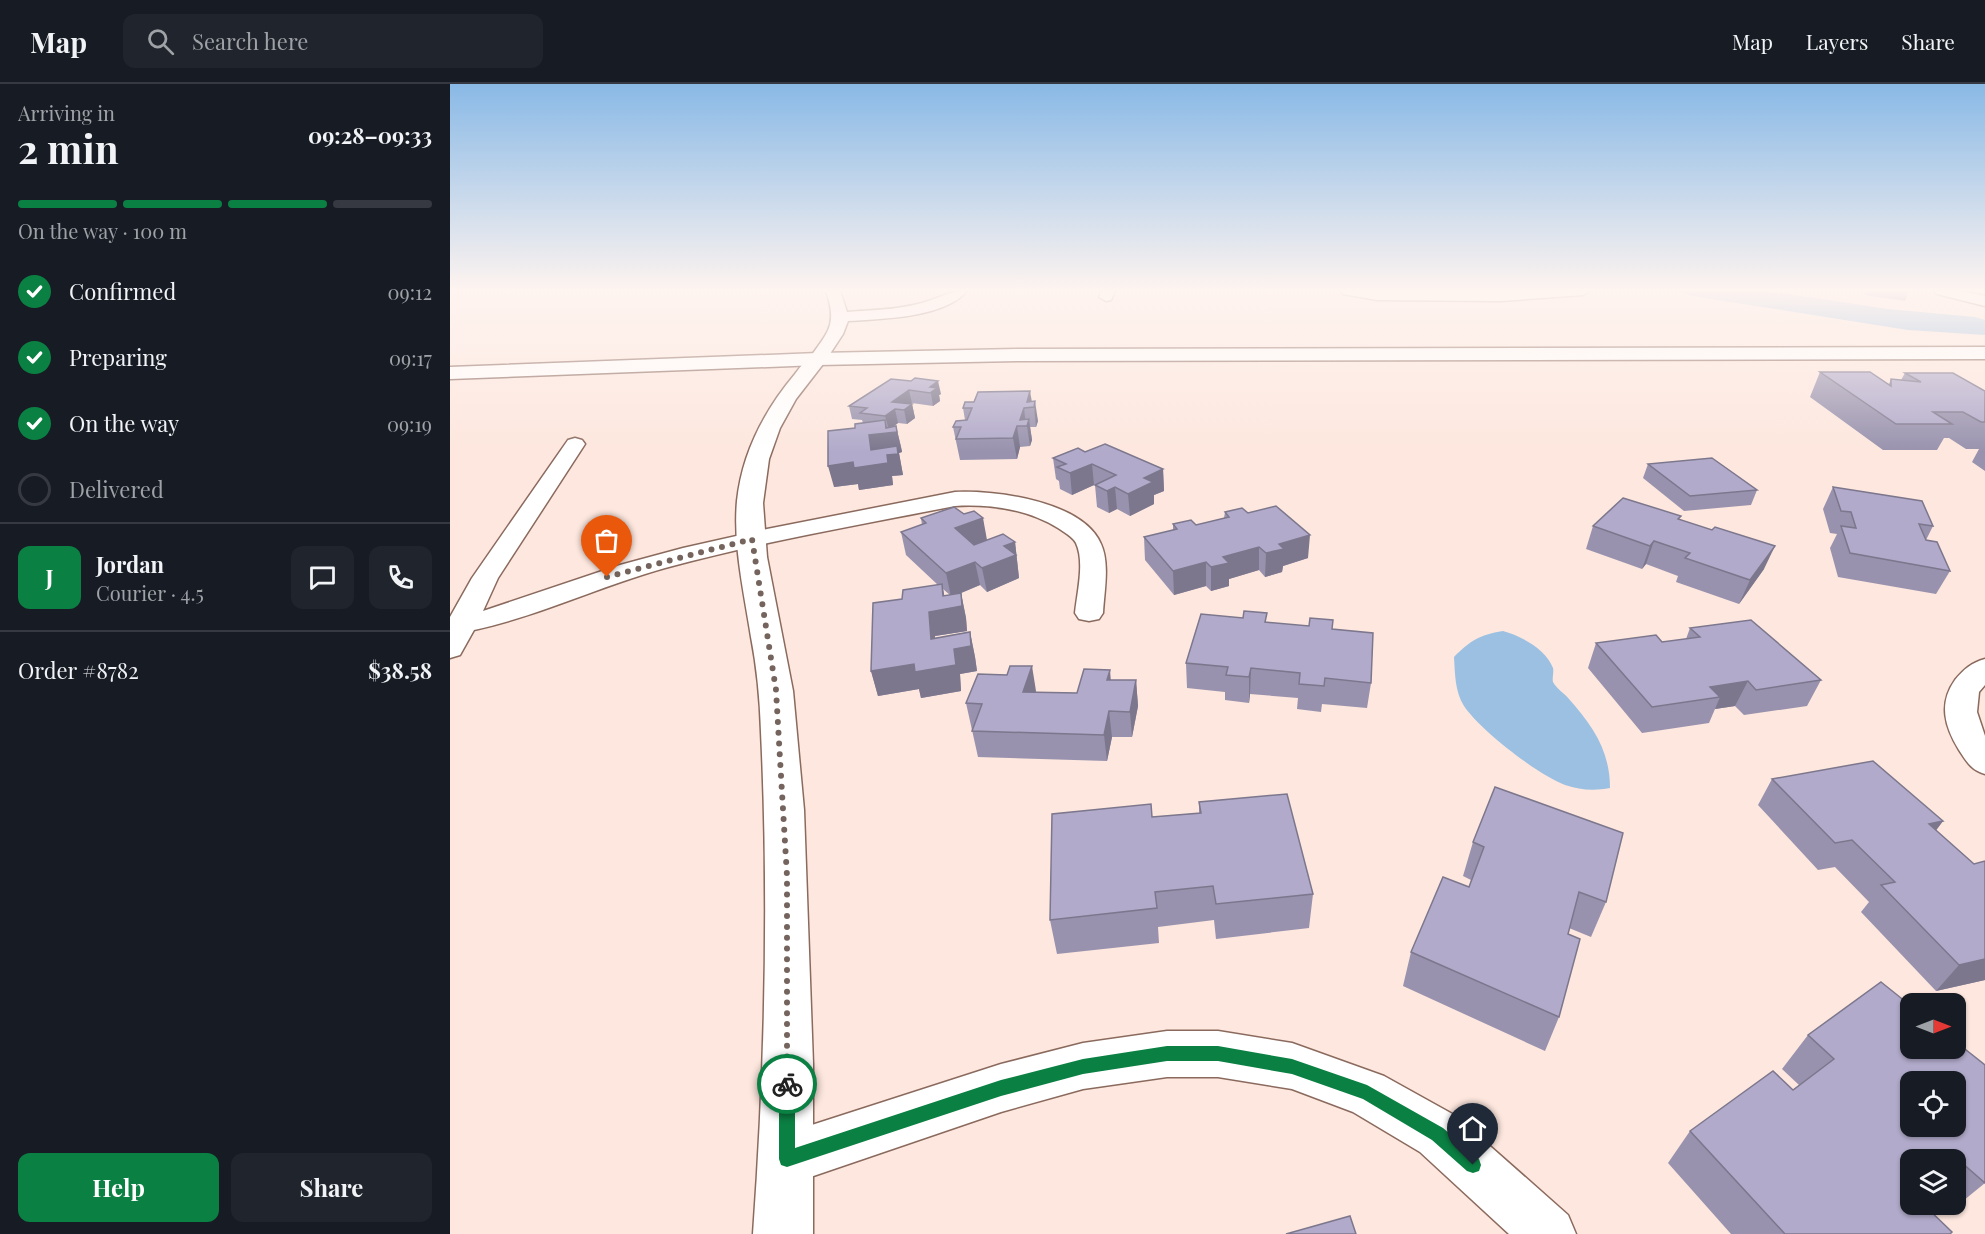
<!DOCTYPE html>
<meta charset="utf-8">
<style>
:root{--surface:#171b24;--page:#20242c;--text:#f1f3f6;--muted:#9ea1a6;--line:#363941;--accent:#0b8043}
body{margin:0;font-family:"Playfair Display",serif;background:var(--page);color:var(--text);height:100vh;display:flex;flex-direction:column;font-size:22px;white-space:nowrap}
*{box-sizing:border-box;margin:0}
p{font-size:20px;color:var(--muted)}
.icon{flex:none;width:33px;height:33px;fill:none;stroke:currentColor;stroke-width:2;stroke-linecap:round;stroke-linejoin:round}
.map{position:relative;flex:1;overflow:hidden}
.drawer{display:flex;flex-direction:column;background:var(--surface);width:450px}
.drawer>*{flex:none}
.needle{width:39px;rotate:90deg}
.buttons{position:absolute;left:1450px;top:909px;display:grid;gap:12px}
.buttons a{display:grid;place-items:center;width:66px;height:66px;border-radius:12px;background:var(--surface);box-shadow:0 2px 4px #0004;font-size:30px}
.pin{position:absolute;display:grid;place-items:center;width:51px;height:51px;color:#fff;margin:-62px -26px;border-radius:50% 50% 50% 0;rotate:-45deg;box-shadow:0 0 6px #0007}
.pin .icon{rotate:45deg}
.courier{position:absolute;display:grid;place-items:center;width:60px;height:60px;margin:-30px;border:4px solid #0b8043;border-radius:50%;background:#fff;color:#222;box-shadow:0 2px 8px #0007}
.headline em{font-style:normal;font-weight:700}
.headline div{display:flex;flex-direction:column-reverse}
.headline{display:flex;align-items:center;justify-content:space-between;height:102px;padding:0 18px}
h1{font-size:39px;font-weight:700;line-height:45px}
.bar{display:grid;grid-template-columns:repeat(4,1fr);gap:9px 6px;align-content:center;height:72px;padding:0 18px}
.bar i{height:8px;border-radius:4px;background:var(--line)}
.bar .active{background:var(--accent)}
.bar p{grid-column:span 4}
.line{display:flex;align-items:center;gap:15px;padding:0 18px;border-top:2px solid var(--line)}
.line div{flex:1}
.round{display:grid;place-items:center;flex:none;width:63px;height:63px;border-radius:12px;background:var(--page)}
ol{padding:0 18px;list-style:none}
li{display:flex;align-items:center;gap:18px;height:66px}
li p{margin-inline-start:auto}
li .icon{padding:6px;border-radius:50%;background:var(--accent);color:#fff;stroke-width:4}
li:last-child{color:var(--muted)}
li i{width:33px;height:33px;border:3px solid var(--line);border-radius:50%}
.cta{display:flex;gap:12px;margin-top:auto;padding:12px 18px}
.cta a{flex:1;height:69px;border-radius:12px;background:var(--accent);color:#fff;font-size:24px;font-weight:700;line-height:69px;text-align:center}
.cta a+a{background:var(--page);color:var(--text)}
header{display:flex;align-items:center;gap:36px;box-sizing:border-box;height:84px;padding:0 30px;background:var(--surface);border-bottom:2px solid var(--line)}
header strong{font-size:28px}
nav{display:flex;gap:33px;margin-inline-start:auto;font-size:21px}
.search{width:420px;height:54px;background:var(--page);display:flex;align-items:center;gap:15px;box-sizing:border-box;padding:0 21px;border-radius:12px;color:var(--muted);font-size:22px}
main{display:flex;flex:1;min-height:0}
.map>svg:first-child{display:block}
.water{fill:#9cc0e2}
.lines{fill:none;stroke-linecap:round;stroke-linejoin:round}
.minor-casing{stroke:#8b6a5e;stroke-width:3}
.tertiary-casing{stroke:#8b6a5e;stroke-width:3}
.secondary-casing{stroke:#8b6a5e;stroke-width:3}
.minor{fill:#fff;fill-rule:evenodd}
.tertiary{fill:#fff;fill-rule:evenodd}
.secondary{fill:#fff;fill-rule:evenodd}
.wall{fill:#9892ae;fill-rule:evenodd}
.shaded-wall{fill:#7c778d}
.building{fill:#b1aaca;stroke:#7c778d;stroke-width:1.5;fill-rule:evenodd}
.route{fill:#0b8043}
.done{stroke:#74645d;stroke-width:6;stroke-dasharray:0 10.8}
</style>
<header>
<strong>Map</strong>
<div class="search"><svg class="icon" aria-label="search" viewBox="0 0 24 24"><circle cx="10" cy="10" r="6"/><path d="M15 15l6 6"/></svg>Search here</div>
<nav><a>Map</a><a>Layers</a><a>Share</a></nav>
</header>
<main>
<section class="drawer">
<div class="headline"><div><h1>2 min</h1><p>Arriving in</p></div><em>09:28–09:33</em></div>
<div class="bar"><i class="active"></i><i class="active"></i><i class="active"></i><i></i><p>On the way · 100 m</p></div>
<ol>
<li><svg class="icon" aria-label="check" viewBox="0 0 24 24"><path d="M5 12l5 5 9-10"/></svg>Confirmed<p>09:12</p></li>
<li><svg class="icon" aria-label="check" viewBox="0 0 24 24"><path d="M5 12l5 5 9-10"/></svg>Preparing<p>09:17</p></li>
<li><svg class="icon" aria-label="check" viewBox="0 0 24 24"><path d="M5 12l5 5 9-10"/></svg>On the way<p>09:19</p></li>
<li><i></i>Delivered</li>
</ol>
<div class="line" style="height:108px"><b class="round" style="background:var(--accent);color:#fff">J</b><div><b>Jordan</b><p>Courier · 4.5</p></div><a class="round"><svg class="icon" aria-label="chat" viewBox="0 0 24 24"><path d="M4 5h16v11H9l-5 4z"/></svg></a><a class="round"><svg class="icon" aria-label="phone" viewBox="0 0 24 24"><path d="M5 4h4l2 5-3 2q2 4 5 5l2-3 5 2v4C11 20 4 13 5 4z"/></svg></a></div>
<div class="line" style="height:78px"><div>Order #8782</div><b>$38.58</b></div>
<div class="cta"><a>Help</a><a>Share</a></div>
</section>
<div class="map">
<svg width="1535" height="1150" viewBox="0 0 1535 1150">
<rect width="100%" height="100%" fill="#fde7de"/>
<!-- water -->
<g class="water">
<path d="M1229 207H1318L1438 225 1525 233 1535 236V251L1458 246 1242 212Z"/>
<path d="M1053 547C1071 552 1096 565 1103 584 1104 588 1102 594 1103 598 1106 604 1115 610 1119 615 1143 642 1160 667 1160 704 1144 707 1130 706 1115 701 1088 691 1030 646 1014 622 1005 608 1005 590 1004 573 1020 557 1029 551 1053 547Z"/>
</g>
<g class="lines">
<defs>
<g id="minor">
<path d="M376 207H390L397 228C421 226 445 226 468 220 487 216 497 207 517 207 494 234 431 235 398 237L393 250 374 279H362L359 275C378 248 388 241 376 207Z"/>
<path d="M651 207H665L661 216 656 217 649 213Z"/>
<path d="M891 207H1140L1133 211 1051 217 927 216 893 210Z"/>
<path d="M125 354 132 356 135 360 48 494 33 527 170 481 233 464 317 445 505 408C545 406 633 417 651 460 660 480 654 508 653 529L649 535 639 537 629 535 625 529C627 509 635 478 626 459 623 453 614 448 608 444 577 425 541 420 505 422 408 441 310 458 215 484 150 502 89 532 24 546L10 571 0 574V533L22 494 118 356Z"/>
<path d="M1535 575V601L1529 608 1527 628 1535 652V690C1521 686 1517 678 1509 666 1495 643 1488 620 1505 596 1514 585 1521 579 1535 575Z"/>
<path d="M717 947H768L842 959 934 992 1006 1032 1118 1131 1126 1150H1059L970 1068 903 1028 842 1005 768 993H717L633 1005 551 1028 337 1101 319 1093 311 1075 319 1057 337 1049 551 980 633 959Z"/>
</g>
<g id="tertiary">
<path d="M1484 207H1512L1535 212V222L1487 210Z"/>
<path d="M368 269 375 271 377 275 346 315 330 344 319 375 313 419 317 473 343 607 354 726 363 980V1150H303C315 984 319 815 311 648 310 616 307 584 301 553 294 508 283 462 287 417 292 369 314 327 345 290 351 282 358 272 368 269Z"/>
</g>
<path id="secondary" d="M1535 263V275L567 277 368 281 0 295V283L368 269 567 265Z"/>
</defs>
<!-- minor casing -->
<use href="#minor" class="minor-casing"/>
<!-- tertiary casing -->
<use href="#tertiary" class="tertiary-casing"/>
<!-- secondary casing -->
<use href="#secondary" class="secondary-casing"/>
<!-- minor -->
<use href="#minor" class="minor"/>
<!-- tertiary -->
<use href="#tertiary" class="tertiary"/>
<!-- secondary -->
<use href="#secondary" class="secondary"/>
</g>
<!-- wall -->
<g class="wall">
<path d="M1415 207H1459L1455 217 1414 211Z"/>
<path d="M1370 288 1439 300 1441 295 1451 296 1455 289 1535 307V387L1522 378 1529 365H1516L1499 354H1494L1487 366H1433L1360 313Z"/>
<path d="M441 295 491 310 489 311 490 317 483 322 462 319 461 320H462L465 334 457 340 448 339 443 343 446 342 451 363 452 368 449 369 453 391 442 392 443 401 409 406 408 400 384 403 405 344 413 339 412 336 402 335 399 322Z"/>
<path d="M582 317 588 337 586 343H580L582 356 580 362 570 363 567 375 510 376 503 343 515 336 513 324Z"/>
<path d="M635 368 713 385 714 407 704 411V420L680 432 667 425 659 429 647 423 645 401H644L622 411 610 405 609 397 606 395 603 374Z"/>
<path d="M1198 380 1307 406 1301 421 1234 427 1193 394Z"/>
<path d="M1383 403 1483 442 1476 456 1500 487 1486 510 1388 493 1380 464 1387 450 1380 449 1373 425Z"/>
<path d="M775 428 798 429 858 474 833 482 832 488 815 493 809 486 779 495V502L761 507 756 502 724 511 695 476 694 453 723 446V440L746 441 774 434Z"/>
<path d="M471 434 537 456 565 458 569 494 537 508 530 501 509 510 511 509 516 534 517 547 485 552V554L520 548 525 573 527 587 510 590 511 607 471 614 469 605 428 612 421 587 452 515 488 501 456 471 451 448 472 441ZM493 505 500 511 494 512Z"/>
<path d="M1229 436 1314 485 1289 520 1226 498 1228 492 1196 480 1192 485 1136 465 1143 442Z"/>
<path d="M816 538 882 545 921 599 917 624 872 620 871 628 847 625 848 614 800 610 799 619 775 616V608L737 604 736 579Z"/>
<path d="M1240 544 1371 596 1357 622 1294 631 1285 622 1265 625 1259 639 1192 649 1138 584 1146 559 1212 558 1236 555Z"/>
<path d="M661 596H686L688 622 682 653H662L657 677 528 673 516 619 586 608 627 609Z"/>
<path d="M1322 695 1493 737 1486 746 1524 780 1535 777V896L1486 907 1411 828 1419 818 1385 783 1368 786 1308 721Z"/>
<path d="M1045 703 1156 818 1141 853 1119 844 1118 850 1109 933 1095 967 953 902 961 868 1019 803 1021 796 1013 792 1023 758Z"/>
<path d="M749 718 863 810 859 844 766 855 764 836 708 843 709 859 607 870 600 836 702 733 749 729Z"/>
<path d="M1431 898 1535 1099 1497 1130 1487 1120H1506V1076L1461 1120 1500 1150H1281L1218 1079 1240 1047 1343 1006 1349 1001 1332 985 1358 951Z"/>
</g>
<!-- shaded-wall -->
<g class="shaded-wall">
<path d="M488 297 491 310 489 311 490 317 483 322 480 303Z"/>
<path d="M459 306 462 319 452 326 445 325 448 339 439 346 435 332 442 318Z"/>
<path d="M580 307 583 324 577 318Z"/>
<path d="M585 317 588 337 586 343 584 323Z"/>
<path d="M462 320 465 334 457 340 454 326Z"/>
<path d="M574 324 576 342 570 336Z"/>
<path d="M579 335 582 356 580 362 577 342Z"/>
<path d="M435 336 438 349 446 342 451 363 452 368 449 369 453 391 442 392 443 401 409 406 408 400 384 403 378 382 421 366 419 351Z"/>
<path d="M567 342 570 363 567 375 563 354Z"/>
<path d="M642 380 644 401 622 411 620 389Z"/>
<path d="M713 385 714 407 704 411V420L680 432 678 410 694 394Z"/>
<path d="M665 403 667 425 659 429 657 407Z"/>
<path d="M533 434 537 456 509 467 505 444Z"/>
<path d="M860 451 858 474 833 482 832 488 815 493 816 469 829 460Z"/>
<path d="M1204 457 1196 480 1192 485 1200 462Z"/>
<path d="M565 458 569 494 537 508 532 484 554 462Z"/>
<path d="M1325 462 1314 485 1289 520 1300 496Z"/>
<path d="M809 463V486L779 495V502L761 507V483L773 473Z"/>
<path d="M525 478 530 501 501 513 496 489Z"/>
<path d="M756 478V502L724 511 723 487Z"/>
<path d="M492 500 497 525 511 509 516 534 517 547 485 552 487 580 481 555 479 528 493 512Z"/>
<path d="M520 548 525 573 527 587 510 590 511 607 471 614 469 605 428 612 421 587 464 580 504 565Z"/>
<path d="M582 582 586 607 578 633 573 608Z"/>
<path d="M801 584 800 610 799 619V593Z"/>
<path d="M660 586 662 611 657 596Z"/>
<path d="M686 596 688 622 682 653 680 628Z"/>
<path d="M1298 597 1285 622 1265 625 1270 613 1260 603Z"/>
<path d="M659 627 662 653 657 677 654 651Z"/>
<path d="M1493 737 1473 764 1479 740Z"/>
<path d="M1535 875V896L1486 907 1509 881Z"/>
</g>
<!-- building -->
<g class="building">
<path d="M1370 288H1420L1441 302V295L1471 298 1455 289H1503L1535 307V338H1531L1513 328H1483L1502 340H1446Z"/>
<path d="M465 294 488 297 480 303 487 304 480 309 459 306 442 318 462 320 454 326 445 325 435 332 410 329 417 324 399 322 441 295 461 297Z"/>
<path d="M580 307 577 318 585 317 584 323 574 324 570 336 579 335 577 342H567L563 354 506 355 511 343H503L506 337 517 336 522 324H513L515 318H524L528 308Z"/>
<path d="M435 336 436 344 446 342 447 348 419 351 421 366 447 362 448 370 437 371 438 379 404 384 403 378 378 382V347L405 344V340Z"/>
<path d="M655 360 713 385 694 394 703 398 678 410 665 403 657 407 645 401 666 391 642 380 620 389 607 383 616 380 603 374 628 364 635 368Z"/>
<path d="M1262 374 1307 406 1240 412 1198 380Z"/>
<path d="M1383 403 1472 417 1483 442 1469 440 1476 456 1487 458 1500 487 1400 469 1391 442 1406 444 1401 428 1391 427Z"/>
<path d="M1173 414 1231 432 1228 435 1262 446 1265 443 1325 462 1300 496 1235 474 1240 469 1204 457 1200 462 1143 442Z"/>
<path d="M826 422 860 451 829 460 834 465 816 469 809 463 773 473 779 479 761 483 756 478 723 487 694 453 727 445 723 440 741 436 746 441 779 433 775 428 792 424 798 429Z"/>
<path d="M504 423 514 430 524 427 533 434 505 444 524 461 553 450 565 458 554 462 566 471 532 484 525 478 496 489 451 448 476 439 471 434Z"/>
<path d="M492 500 493 512 511 509 512 522 479 528 481 555 520 548 521 562 504 565 506 581 465 588 464 580 421 587 423 519 452 515 453 506Z"/>
<path d="M794 527 817 529 815 538 859 542 860 534 883 536 882 545 923 549 921 599 875 594 874 602 849 600 850 589 801 584 799 593 776 591 778 583 736 579 751 530 793 534Z"/>
<path d="M1301 536 1371 596 1306 606 1298 597 1260 603 1270 613 1202 623 1146 559 1206 551 1212 558 1250 553 1240 544Z"/>
<path d="M560 582H582L573 608 627 609 634 585 660 586 657 596H686L680 628 659 627 654 651 522 647 532 620 516 619 528 590 557 591Z"/>
<path d="M1423 677 1493 737 1479 740 1524 780 1535 777V875L1509 881 1431 801 1445 798 1402 756 1385 759 1322 695Z"/>
<path d="M1045 703 1173 749 1156 818 1129 808 1118 850 1130 855 1109 933 961 868 993 793 1019 803 1034 763 1023 758Z"/>
<path d="M837 710 863 810 766 820 763 802 705 808 707 824 600 836 602 730 701 720 702 733 751 729 749 718Z"/>
<path d="M1431 898 1461 922V964H1506V958L1535 981V1099L1512 1079 1506 1084V1076H1461V1120H1473L1502 1148 1500 1150H1335L1240 1047 1323 987 1343 1006 1384 975 1358 951ZM1461 998H1506V1042H1461Z"/>
<path d="M900 1132 906 1150H836Z"/>
</g>
<!-- sky -->
<linearGradient id="sky" x2="0" y2="1"><stop stop-color="#89b9e6"/><stop offset="0.56" stop-color="#fef4f0"/><stop offset="1" stop-color="#fef4f0" stop-opacity="0"/></linearGradient>
<rect width="1535" height="368" fill="url(#sky)"/>
<!-- route -->
<path class="route" d="M717 962H768L842 975 917 1001 993 1044 1029 1075 1031 1081 1029 1087 1023 1089 1017 1087 982 1056 913 1015 842 990 768 977H717L633 990 551 1012 337 1083 331 1081 329 1075V1000L332 994 337 992 343 994 345 1000V1064L551 996 633 975Z"/>
<g class="lines">
<!-- done -->
<path class="done" d="M157 493 302 455 326 606 330 675 337 792V1000"/>
</g>
</svg>
<div class="buttons">
<a><svg class="needle" viewBox="-14 -14 28 28"><path d="M0-13l5 13h-10z" fill="#e53935"/><path d="M0 13l5-13h-10z" fill="#9ea1a6"/></svg></a>
<a><svg class="icon" aria-label="locate" viewBox="0 0 24 24"><circle cx="12" cy="12" r="6"/><path d="M12 2v4M12 18v4M2 12h4M18 12h4"/></svg></a>
<a><svg class="icon" aria-label="layers" viewBox="0 0 24 24"><path d="M12 4l9 5-9 5-9-5zM3 14l9 5 9-5"/></svg></a>
</div>
<div class="pin" style="left:157px;top:493px;background:#ea580c"><svg class="icon" aria-label="bag" viewBox="0 0 24 24"><path d="M5 8h14l-1 12H6zM9 8a3 3 0 0 1 6 0"/></svg></div>
<div class="pin" style="left:1023px;top:1081px;background:#1f2937"><svg class="icon" aria-label="home" viewBox="0 0 24 24"><path d="M3 11l9-7 9 7M6 9v11h12V9"/></svg></div>
<div class="courier" style="left:337px;top:1000px"><svg class="icon" aria-label="bike" viewBox="0 0 24 24"><circle cx="6" cy="16" r="4"/><circle cx="18" cy="16" r="4"/><path d="M6 16l4-8h5l3 8M10 8l3 8H6M13 5h3"/></svg></div>
</div>
</main>
